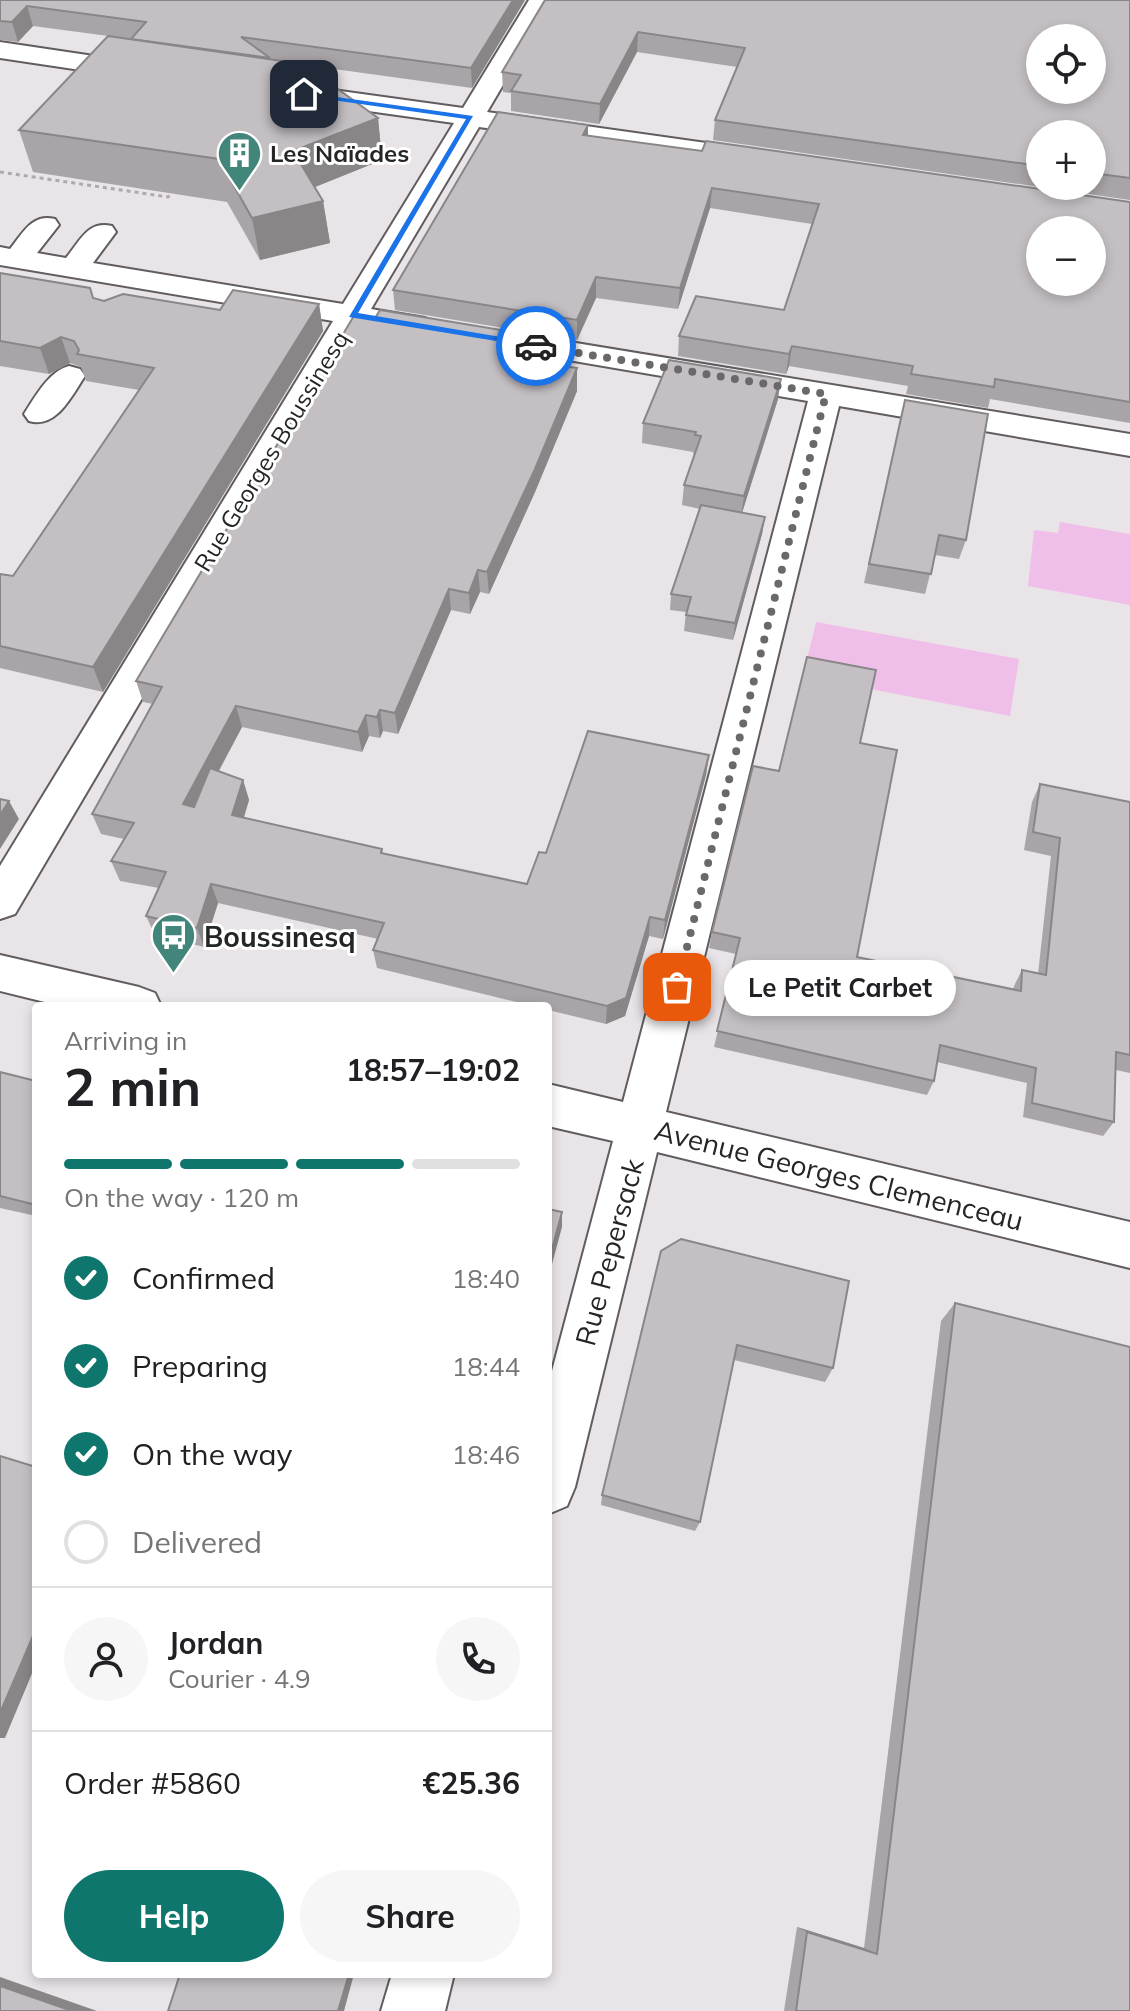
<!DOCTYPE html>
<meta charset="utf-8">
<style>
:root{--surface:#fff;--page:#f6f6f6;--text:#202124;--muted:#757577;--line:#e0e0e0;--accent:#0f766e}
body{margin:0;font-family:Mulish,sans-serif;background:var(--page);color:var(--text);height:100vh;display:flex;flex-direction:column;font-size:30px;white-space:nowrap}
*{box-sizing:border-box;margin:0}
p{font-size:26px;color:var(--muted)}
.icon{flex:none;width:44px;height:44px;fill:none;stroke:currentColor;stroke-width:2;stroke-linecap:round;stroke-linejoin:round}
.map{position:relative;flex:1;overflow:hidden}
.details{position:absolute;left:32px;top:1002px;width:520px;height:976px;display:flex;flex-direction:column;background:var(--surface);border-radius:8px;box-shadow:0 4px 12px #0003}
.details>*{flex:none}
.buttons{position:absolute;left:1026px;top:24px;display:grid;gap:16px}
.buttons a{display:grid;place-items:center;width:80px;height:80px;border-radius:50%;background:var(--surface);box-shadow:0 4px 12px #0003;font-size:40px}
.pin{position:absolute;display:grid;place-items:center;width:68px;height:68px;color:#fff;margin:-34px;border-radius:16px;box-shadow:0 4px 12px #0006}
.courier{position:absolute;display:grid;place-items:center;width:80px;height:80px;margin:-40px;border:6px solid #1a73e8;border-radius:50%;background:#fff;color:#222;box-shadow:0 2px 10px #0007}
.bubble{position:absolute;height:56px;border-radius:28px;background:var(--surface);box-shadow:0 4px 12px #0003;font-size:26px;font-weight:700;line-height:56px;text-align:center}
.headline em{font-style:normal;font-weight:700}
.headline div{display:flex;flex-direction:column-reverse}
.headline{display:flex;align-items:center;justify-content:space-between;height:136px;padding:0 32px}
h1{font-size:52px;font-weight:700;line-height:60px}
.bar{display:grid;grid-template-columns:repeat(4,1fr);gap:12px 8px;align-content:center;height:96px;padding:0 32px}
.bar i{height:10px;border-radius:6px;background:var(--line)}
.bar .current{background:var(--accent)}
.bar p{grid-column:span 4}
.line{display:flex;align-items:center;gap:20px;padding:0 32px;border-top:2px solid var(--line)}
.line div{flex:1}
.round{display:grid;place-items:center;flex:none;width:84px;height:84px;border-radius:42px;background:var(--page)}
ol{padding:0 32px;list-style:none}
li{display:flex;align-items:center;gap:24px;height:88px}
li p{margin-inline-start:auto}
li .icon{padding:8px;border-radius:50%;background:var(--accent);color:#fff;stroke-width:4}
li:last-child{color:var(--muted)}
li i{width:44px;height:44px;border:4px solid var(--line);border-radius:50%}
.cta{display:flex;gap:16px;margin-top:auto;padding:16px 32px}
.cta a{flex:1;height:92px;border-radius:48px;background:var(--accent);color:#fff;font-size:32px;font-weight:700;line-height:92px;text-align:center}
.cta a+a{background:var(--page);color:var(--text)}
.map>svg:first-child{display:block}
.green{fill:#f0bfe9}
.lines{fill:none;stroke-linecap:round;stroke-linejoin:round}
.minor-casing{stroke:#605c5f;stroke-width:4}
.path{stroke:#ada9ac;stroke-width:3;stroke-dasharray:4 4;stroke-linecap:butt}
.minor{fill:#fff;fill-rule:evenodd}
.wall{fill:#a9a4a8;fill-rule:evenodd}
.shaded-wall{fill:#898688}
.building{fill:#c4bfc3;stroke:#898688;stroke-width:2;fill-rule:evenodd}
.route{fill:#1a73e8}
.done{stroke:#6a686a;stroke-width:8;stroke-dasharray:0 14.4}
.labels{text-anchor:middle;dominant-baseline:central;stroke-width:6;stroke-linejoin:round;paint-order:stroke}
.far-poi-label{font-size:24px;font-weight:bold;fill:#262526;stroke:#fff;text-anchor:start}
.far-street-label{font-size:24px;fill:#262526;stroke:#fff}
.poi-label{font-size:28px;font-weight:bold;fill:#262526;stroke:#fff;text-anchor:start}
.street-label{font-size:28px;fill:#262526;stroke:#fff}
</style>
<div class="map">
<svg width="1130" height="2011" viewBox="0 0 1130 2011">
<rect width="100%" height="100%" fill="#e9e4e8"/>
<!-- green -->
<g class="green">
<path d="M1060 522 1130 534V605L1028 586 1034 530 1058 533Z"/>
<path d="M816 622 1019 659 1010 716 803 676Z"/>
</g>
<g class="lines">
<defs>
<g id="minor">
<path d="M529 0H553L487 112 763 151 773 153 777 159 773 165 763 167 479 127 371 309 425 318 429 325 425 332 414 334 362 325 15 914 0 919V866L333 321 0 265V247L10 249C23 233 32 213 55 219L59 225 37 253 66 258C80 241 88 220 112 226L116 232 93 263 343 304 454 123 297 101 288 99 284 93 288 87 297 85 463 108Z"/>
<path d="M0 42 141 63 150 66 154 71 150 76 141 79 0 58Z"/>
<path d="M509 332 1130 434V456L839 406 666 1112 1130 1222V1268L657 1152 575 1487 567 1506 548 1514V1386L613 1141 548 1126V1084L623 1102 808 401 498 348 493 341 498 334Z"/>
<path d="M69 366 80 369 85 376C71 397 56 429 29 421L24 414C35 397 49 371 69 366Z"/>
<path d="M0 955 139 987 155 993 161 1006H61L0 991Z"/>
<path d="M392 1974H454L445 2011H381Z"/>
</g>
</defs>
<!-- minor casing -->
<use href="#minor" class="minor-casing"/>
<!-- path -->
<path class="path" d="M0 172 168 197 171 193"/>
<!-- minor -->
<use href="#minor" class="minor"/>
</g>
<!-- wall -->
<g class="wall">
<path d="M0 0H525L472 88 305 65 378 118 382 160 315 187 323 201 330 243 260 260 227 202 33 172 19 130 131 39 33 26 18 42 0 40Z"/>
<path d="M545 0H1130V200L713 140 715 120 737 67 637 52 599 124 511 111V93L503 92 502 72ZM1040 134H1092V186H1040Z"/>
<path d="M588 136 702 151 1130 202V423L990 399 988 408 906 394 908 386 789 366 786 374 678 356 679 336 784 310 812 224 710 208 678 309 596 298 577 340 395 310 393 290Z"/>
<path d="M0 273 104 301 220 310 319 304 323 331 103 692 0 668V574L13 576 139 390 86 381 81 367 70 363 49 374 0 366Z"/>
<path d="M375 318 567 341V364L566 366 577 368V391L535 492 489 594 480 592 470 614 451 610 398 734 383 731 380 738 369 736 362 752 242 727 219 771 243 780 249 800 244 818 382 849 383 854 527 884 546 853 709 755 706 775 663 939 649 936 625 1016 606 1024 548 1010V1006H533L377 968 373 950 378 939 218 903 204 947 155 935 146 916 159 888 120 881 111 861 124 839 101 834 92 814 153 704 143 702 136 681Z"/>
<path d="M778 399 742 513 765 517 762 534 733 640 684 631 686 612 670 610 671 594 700 509 682 505 684 485 694 455 693 452 642 443 643 423Z"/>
<path d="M905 400 966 540 959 559 935 555 925 594 864 583Z"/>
<path d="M860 743 857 957 1013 990 1014 986 1022 970 1038 974 1051 856 1024 850 1032 802 1040 784 1130 802V1073L1116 1070 1114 1122 1103 1136 1023 1117 1027 1083 937 1062 934 1081 927 1095 714 1047 736 954 709 948 712 932 779 771Z"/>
<path d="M0 1072 36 1081V1216L0 1208Z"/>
<path d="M661 1251 833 1368 825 1382 734 1360 700 1522 695 1531 601 1505 602 1495Z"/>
<path d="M955 1303 1130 2011H784L797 1927 864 1948 941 1321Z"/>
</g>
<!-- shaded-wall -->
<g class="shaded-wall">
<path d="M513 0H525L472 88 471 68Z"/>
<path d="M27 6 33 26 18 42 12 22Z"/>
<path d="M638 32 637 52 599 124 600 104Z"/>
<path d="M378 118 382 160 300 193 293 151Z"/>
<path d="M588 125V145L583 135Z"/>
<path d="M712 188 710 208 678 309 680 288Z"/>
<path d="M323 201 330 243 260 260 252 218Z"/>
<path d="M596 277V298L577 340V320Z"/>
<path d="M319 304 323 331 103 692 93 667Z"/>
<path d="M61 337 70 363 49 374 40 348Z"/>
<path d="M567 341V364L556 387V365Z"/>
<path d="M792 346 789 366 786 374 789 354Z"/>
<path d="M577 368V391L535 492 489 594 487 572Z"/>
<path d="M781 379 778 399 741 516 744 496Z"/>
<path d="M765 517 762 534 733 640 735 623Z"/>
<path d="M478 570 480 592 470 614 469 593Z"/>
<path d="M449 589 451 610 398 734 395 713Z"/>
<path d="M236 706 242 727 190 824 183 804Z"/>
<path d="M380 710 383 731 380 738 377 717Z"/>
<path d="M366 715 369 736 362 752 358 732Z"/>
<path d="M709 755 706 775 663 939 665 920Z"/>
<path d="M243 780 249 800 238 835 232 815Z"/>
<path d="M9 801 19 819 0 849V815Z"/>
<path d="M211 884 218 903 204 947 197 928Z"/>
<path d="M650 917 649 936 625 1016 606 1024 607 1006Z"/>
<path d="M562 1212V1227L548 1279V1264Z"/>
<path d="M36 1629V1664L5 1738H0V1713Z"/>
<path d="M797 1927 864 1948 877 1954 807 1932Z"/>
<path d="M349 1974H354L344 2011H338Z"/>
<path d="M0 1977 97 2011H72L0 1986Z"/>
</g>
<!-- building -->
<g class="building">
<path d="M0 0H513L471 68 241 37 270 58 131 39 146 22 27 6 12 22 0 21Z"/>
<path d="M545 0H1130V178L1092 173V134H1040V166L715 120 745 48 638 32 600 104 511 91 521 75 502 72ZM1040 38H1092V90H1040Z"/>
<path d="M108 36 303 64 378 118 293 151 323 201 252 218 219 159 19 130Z"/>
<path d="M498 112 588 125 583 135 702 151 706 141 1130 202V402L995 379 994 387 911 374 913 366 792 346 789 354 679 336 696 296 784 310 819 204 712 188 680 288 596 277 577 320 393 290ZM1040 230H1092V282H1040Z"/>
<path d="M0 273 90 288 93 298 104 301 123 294 220 310 233 290 319 304 93 667 0 646V574L13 576 154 368 77 354 79 350 74 341 61 337 40 348 0 341Z"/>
<path d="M380 310 567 341 556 365 577 368 535 469 487 572 478 570 469 593 449 589 395 713 380 710 377 717 366 715 358 732 236 706 183 804 194 807 210 768 243 780 232 815 382 849 381 853 527 884 539 852 546 853 588 731 709 755 665 920 650 917 626 998 607 1006 373 950 384 923 211 884 197 928 146 916 166 872 111 861 134 823 92 814 162 687 136 681 355 314 375 318Z"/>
<path d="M669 360 781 379 744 496 684 485 701 436 695 435 696 432 643 423Z"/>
<path d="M905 400 988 414 966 540 939 535 931 574 869 564Z"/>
<path d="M701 505 765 517 735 623 686 615 691 597 671 594Z"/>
<path d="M807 657 876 670 860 743 897 750 857 957 1021 991 1022 970 1046 975 1060 838 1033 832 1040 784 1130 802V1055L1116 1052 1114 1122 1032 1103 1036 1068 940 1045 934 1081 717 1031 740 938 712 932 753 766 779 771Z"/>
<path d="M0 799 9 801 0 815Z"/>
<path d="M0 1072 36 1081V1205L0 1196Z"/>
<path d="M548 1209 562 1212 548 1264Z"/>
<path d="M681 1239 849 1281 833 1368 737 1345 700 1522 602 1495 661 1251Z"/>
<path d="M955 1303 1130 1347V2011H796L807 1932 877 1954Z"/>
<path d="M0 1456 36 1467V1629L0 1713Z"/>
<path d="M180 1974H349L338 2011H168Z"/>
<path d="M0 1986 72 2011H0Z"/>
</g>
<!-- route -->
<path class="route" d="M301 92 473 116 358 313 536 343 539 348 349 317 466 119 304 96Z"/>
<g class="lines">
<!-- done -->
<path class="done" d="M536 346 826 394 677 987"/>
</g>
<!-- icons -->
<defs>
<symbol id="building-pin" viewBox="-11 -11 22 30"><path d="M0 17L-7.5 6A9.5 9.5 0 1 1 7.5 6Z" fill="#42867b" stroke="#fff"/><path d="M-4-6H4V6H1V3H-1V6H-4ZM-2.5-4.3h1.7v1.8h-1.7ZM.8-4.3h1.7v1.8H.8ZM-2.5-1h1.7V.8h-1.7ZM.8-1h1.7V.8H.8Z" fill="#fff"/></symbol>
<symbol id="bus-pin" viewBox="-11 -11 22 30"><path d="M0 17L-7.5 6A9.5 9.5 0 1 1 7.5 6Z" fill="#42867b" stroke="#fff"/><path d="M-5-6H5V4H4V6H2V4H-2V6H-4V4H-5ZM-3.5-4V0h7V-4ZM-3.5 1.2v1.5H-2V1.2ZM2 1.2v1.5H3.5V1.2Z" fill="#fff"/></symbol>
</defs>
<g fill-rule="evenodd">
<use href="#building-pin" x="214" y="128" width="51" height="69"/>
<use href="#bus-pin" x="148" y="910" width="51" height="69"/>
</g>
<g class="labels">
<!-- far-poi labels -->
<g class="far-poi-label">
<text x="270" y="153">Les Naïades</text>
</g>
<!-- far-street labels -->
<g class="far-street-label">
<text transform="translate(271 451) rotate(-59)">Rue Georges Boussinesq</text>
</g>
<!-- poi labels -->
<g class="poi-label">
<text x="204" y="936">Boussinesq</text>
</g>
<!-- street labels -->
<g class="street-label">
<text transform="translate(839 1175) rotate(14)">Avenue Georges Clemenceau</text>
<text transform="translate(609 1252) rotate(-75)">Rue Pepersack</text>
</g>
</g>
</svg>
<div class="buttons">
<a><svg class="icon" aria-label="locate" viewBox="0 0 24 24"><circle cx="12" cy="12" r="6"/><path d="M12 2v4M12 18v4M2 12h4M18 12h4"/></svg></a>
<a>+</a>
<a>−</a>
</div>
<div class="pin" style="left:677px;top:987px;background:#ea580c"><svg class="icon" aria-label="bag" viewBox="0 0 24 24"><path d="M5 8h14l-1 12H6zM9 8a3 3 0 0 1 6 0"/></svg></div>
<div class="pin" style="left:304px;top:94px;background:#1f2937"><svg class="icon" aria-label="home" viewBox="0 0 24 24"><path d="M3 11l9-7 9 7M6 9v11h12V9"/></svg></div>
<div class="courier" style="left:536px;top:346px"><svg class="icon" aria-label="car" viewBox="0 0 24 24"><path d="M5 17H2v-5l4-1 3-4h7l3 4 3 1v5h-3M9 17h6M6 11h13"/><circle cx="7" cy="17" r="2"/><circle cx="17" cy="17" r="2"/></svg></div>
<div class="bubble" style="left:724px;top:960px;width:232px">Le Petit Carbet</div>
<section class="details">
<div class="headline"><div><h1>2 min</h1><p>Arriving in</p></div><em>18:57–19:02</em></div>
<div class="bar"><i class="current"></i><i class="current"></i><i class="current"></i><i></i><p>On the way · 120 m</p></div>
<ol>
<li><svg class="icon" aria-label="check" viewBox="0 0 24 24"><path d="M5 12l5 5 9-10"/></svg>Confirmed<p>18:40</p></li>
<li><svg class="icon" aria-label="check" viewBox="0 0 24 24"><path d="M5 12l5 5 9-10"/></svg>Preparing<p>18:44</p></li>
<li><svg class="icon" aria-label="check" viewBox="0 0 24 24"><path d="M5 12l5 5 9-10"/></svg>On the way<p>18:46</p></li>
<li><i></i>Delivered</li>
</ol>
<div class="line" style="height:144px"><a class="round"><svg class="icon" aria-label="person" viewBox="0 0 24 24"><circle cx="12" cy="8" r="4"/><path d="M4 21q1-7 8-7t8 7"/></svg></a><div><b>Jordan</b><p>Courier · 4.9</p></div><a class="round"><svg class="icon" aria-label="phone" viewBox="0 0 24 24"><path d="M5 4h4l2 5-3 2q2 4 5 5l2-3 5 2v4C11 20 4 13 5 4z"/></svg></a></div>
<div class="line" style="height:104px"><div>Order #5860</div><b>€25.36</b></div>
<div class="cta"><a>Help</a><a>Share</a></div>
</section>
</div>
